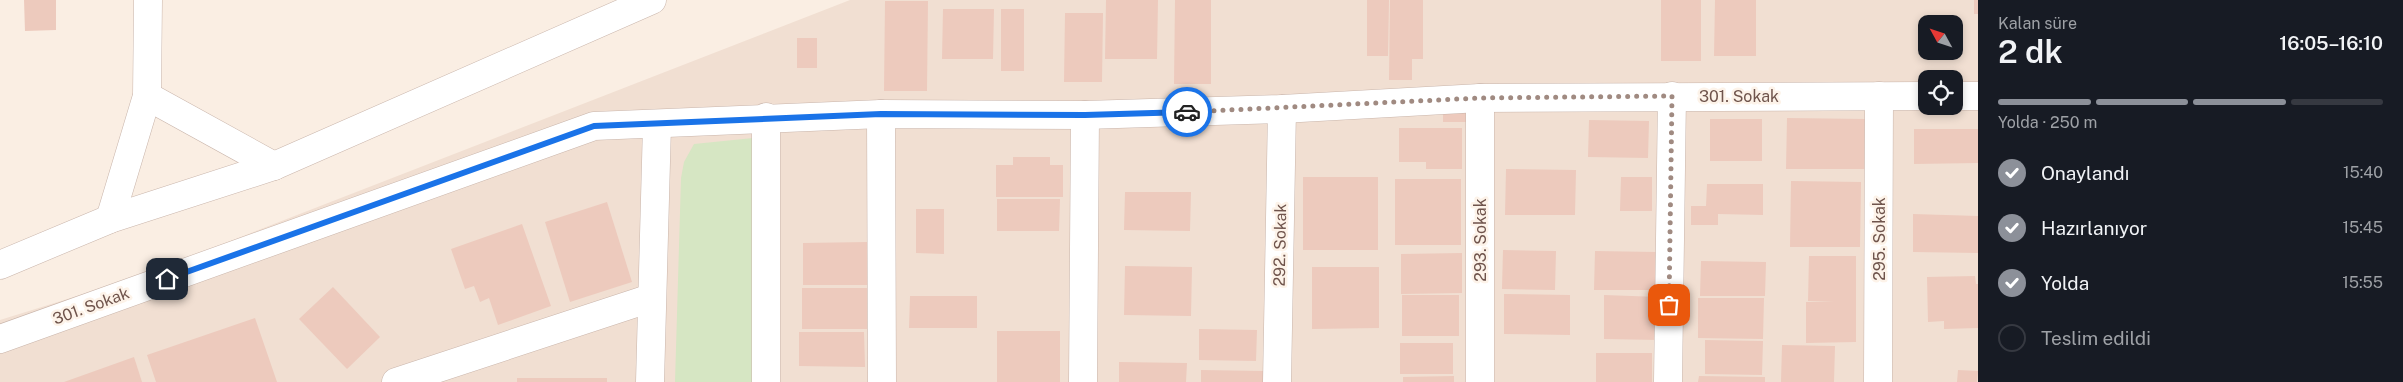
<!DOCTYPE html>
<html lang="tr">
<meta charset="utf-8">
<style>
:root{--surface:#171b24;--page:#20242c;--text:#f1f3f6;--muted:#9ea1a6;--line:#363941;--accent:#8c9099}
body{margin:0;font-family:"Public Sans",sans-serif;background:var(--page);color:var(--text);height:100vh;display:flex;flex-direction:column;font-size:19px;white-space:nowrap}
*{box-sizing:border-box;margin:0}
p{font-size:16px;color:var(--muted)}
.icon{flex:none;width:28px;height:28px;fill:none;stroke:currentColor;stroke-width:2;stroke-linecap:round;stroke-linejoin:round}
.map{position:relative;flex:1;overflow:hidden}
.details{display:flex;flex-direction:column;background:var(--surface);width:425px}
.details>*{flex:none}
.needle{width:32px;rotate:310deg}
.controls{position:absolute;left:1918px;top:15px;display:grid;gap:10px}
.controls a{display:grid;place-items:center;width:45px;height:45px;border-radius:10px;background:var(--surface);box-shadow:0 2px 8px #0003;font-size:25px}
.pin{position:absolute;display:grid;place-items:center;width:42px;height:42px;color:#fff;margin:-21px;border-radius:10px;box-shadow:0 2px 8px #0006}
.courier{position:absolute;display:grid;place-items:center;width:50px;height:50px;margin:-25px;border:4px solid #1a73e8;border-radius:50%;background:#fff;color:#222;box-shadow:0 1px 6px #0007}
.summary em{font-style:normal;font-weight:600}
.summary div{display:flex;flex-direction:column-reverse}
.summary{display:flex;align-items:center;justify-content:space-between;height:85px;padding:0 20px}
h1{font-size:32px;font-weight:600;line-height:38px}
.bar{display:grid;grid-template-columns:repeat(4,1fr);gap:8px 5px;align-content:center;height:60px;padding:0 20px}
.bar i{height:6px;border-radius:4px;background:var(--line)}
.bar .selected{background:var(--accent)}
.bar p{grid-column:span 4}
ol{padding:0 20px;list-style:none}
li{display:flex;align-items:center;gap:15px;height:55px}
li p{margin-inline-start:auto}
li .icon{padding:5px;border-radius:50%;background:var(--accent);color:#fff;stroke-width:4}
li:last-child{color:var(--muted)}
li i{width:28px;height:28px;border:2px solid var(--line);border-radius:50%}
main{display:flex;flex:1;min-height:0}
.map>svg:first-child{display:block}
.residential{fill:#f1dfd2;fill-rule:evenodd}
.green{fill:#d6e6c3}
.building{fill:#edcabd}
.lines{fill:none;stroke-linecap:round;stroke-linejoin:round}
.minor-casing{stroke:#c9b5ab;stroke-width:29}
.minor{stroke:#fff;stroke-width:28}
.done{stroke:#a08a81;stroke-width:5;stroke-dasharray:0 9}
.route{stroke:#1a73e8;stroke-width:6}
.labels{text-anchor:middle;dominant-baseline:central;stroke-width:5;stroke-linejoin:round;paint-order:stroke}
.street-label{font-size:16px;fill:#6f544c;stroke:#fdf3e9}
</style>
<main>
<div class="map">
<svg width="1978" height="382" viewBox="0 0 1978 382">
<rect width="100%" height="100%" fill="#faeee3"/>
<!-- residential -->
<path class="residential" d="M850 0H1978V382H0V320L138 277ZM1926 24H1954V51H1926ZM1926 79H1954V106H1926Z"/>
<!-- green -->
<path class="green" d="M753 138 754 382H675L681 178 684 162 694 144Z"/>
<!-- building -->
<g class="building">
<path d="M24 0H56V30L25 31Z"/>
<path d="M1106 0H1158L1157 59H1105Z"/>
<path d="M1175 0H1211V84H1174Z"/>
<path d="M1367 0H1389L1388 56H1367Z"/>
<path d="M1390 0H1423V59H1412V80H1389Z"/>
<rect x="1661" y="0" width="40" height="61"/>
<path d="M1715 0H1756V56H1714Z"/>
<rect x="1974" y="0" width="4" height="14"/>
<path d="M885 1H928L927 91H884Z"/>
<path d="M943 9H994L993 59H942Z"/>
<rect x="1001" y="9" width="23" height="62"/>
<path d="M1065 13H1103L1102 82H1064Z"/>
<rect x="797" y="38" width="20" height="30"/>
<rect x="1443" y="107" width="27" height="15"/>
<path d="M1787 118 1866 119 1865 169H1786Z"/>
<rect x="1710" y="119" width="52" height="42"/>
<path d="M1589 120 1649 121 1648 158 1588 157Z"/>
<path d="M1399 128H1462V169H1426V162H1399Z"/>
<path d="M1914 129H1978V163L1914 164Z"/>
<path d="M1013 157H1050V165H1063V197H996V165H1013Z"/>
<path d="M1506 169 1576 170 1575 215H1505Z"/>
<rect x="1303" y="177" width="75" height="73"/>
<path d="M1621 177H1652V211H1620Z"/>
<rect x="1395" y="179" width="66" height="66"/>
<path d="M1791 181 1861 182 1860 247H1790Z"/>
<path d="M1707 184H1763V215L1718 214V225H1691V206H1706Z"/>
<path d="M1125 192H1191L1190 231 1124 230Z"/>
<path d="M997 199H1060L1059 231H997Z"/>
<path d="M607 202 632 282 570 302 545 222Z"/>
<path d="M916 209H944V254L916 253Z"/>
<path d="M1913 214 1978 216V253L1913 252Z"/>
<path d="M522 224 551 306 498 325 489 298 480 302 474 286 465 289 451 249Z"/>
<path d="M868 242V285H803V243Z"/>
<path d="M1503 250 1556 251 1555 290 1502 289Z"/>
<path d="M1595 251 1656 252 1655 290H1594Z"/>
<path d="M1462 253V293L1401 294V254Z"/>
<path d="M1809 256H1856V342L1806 343V302H1834L1808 301Z"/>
<path d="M1701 261 1766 262 1765 296H1700Z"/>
<path d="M1125 266 1192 267 1191 316 1124 315Z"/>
<path d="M1312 267H1379V328L1312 329Z"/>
<path d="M1975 276 1976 284H1978V328L1944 329V321L1928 322 1927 277Z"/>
<path d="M333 287 380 337 347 369 299 319Z"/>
<rect x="802" y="288" width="65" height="41"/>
<path d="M1504 294 1570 295V335L1504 334Z"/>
<rect x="1402" y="295" width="57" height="41"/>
<path d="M1604 295 1659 297V340L1604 339Z"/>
<path d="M910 296H977V328H909Z"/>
<path d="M1698 298H1764L1763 339 1698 338Z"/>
<path d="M255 318 277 382H156L147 355Z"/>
<path d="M1199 329 1257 330 1256 361 1199 360Z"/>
<rect x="997" y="331" width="63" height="51"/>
<path d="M799 332H864L865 367 799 366Z"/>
<path d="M1705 340 1763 341 1762 375 1705 374Z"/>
<rect x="1400" y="343" width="53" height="31"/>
<path d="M1782 345 1835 346 1834 382H1781Z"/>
<rect x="1596" y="353" width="56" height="29"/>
<path d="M134 357 142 382H64Z"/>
<path d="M1119 362 1187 363 1186 382H1119Z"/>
<path d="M1201 370 1263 371V382H1201Z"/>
<path d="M1958 370 1978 371 1977 382H1957Z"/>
<path d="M1454 376V382H1403V377Z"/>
<path d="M1699 376 1765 377V382H1698Z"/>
<rect x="517" y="378" width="90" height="4"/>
</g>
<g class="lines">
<defs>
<g id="minor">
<path d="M147 96 274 166"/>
<path d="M1954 96H1978"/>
<path d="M881 114 882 382"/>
<path d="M766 117V382"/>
<path d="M110 219 147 96 148 0"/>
<path d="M0 265 110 219 274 166 652 0"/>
<path d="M0 339 594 126 881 114 1085 115 1282 109 1480 98 1926 96"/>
<path d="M396 382 651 298"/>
<path d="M650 382 657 125"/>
<path d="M1083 382 1085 115"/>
<path d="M1277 382 1282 109"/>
<path d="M1480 382V98"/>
<path d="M1668 382 1672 96"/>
<path d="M1878 382 1879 96"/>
</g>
</defs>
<!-- minor casing -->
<use href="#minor" class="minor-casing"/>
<!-- minor -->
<use href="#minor" class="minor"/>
</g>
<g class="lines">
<!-- done -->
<path class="done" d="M1187 112 1480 98 1672 96 1669 305"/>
<!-- route -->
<path class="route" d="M167 279 594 126 881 114 1085 115 1187 112"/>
</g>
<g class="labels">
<!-- street labels -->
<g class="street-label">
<text x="1739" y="96">301. Sokak</text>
<text transform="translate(1879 239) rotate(-90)">295. Sokak</text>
<text transform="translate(1480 240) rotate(-90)">293. Sokak</text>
<text transform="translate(1280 245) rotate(-89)">292. Sokak</text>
<text transform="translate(91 306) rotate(-20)">301. Sokak</text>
</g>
</g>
</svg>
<div class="controls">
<a><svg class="needle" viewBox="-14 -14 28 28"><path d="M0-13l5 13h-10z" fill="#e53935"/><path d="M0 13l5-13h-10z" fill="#9ea1a6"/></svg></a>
<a><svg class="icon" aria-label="locate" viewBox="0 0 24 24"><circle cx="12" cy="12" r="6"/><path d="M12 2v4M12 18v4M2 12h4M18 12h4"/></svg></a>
</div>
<div class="pin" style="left:1669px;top:305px;background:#ea580c"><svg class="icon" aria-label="bag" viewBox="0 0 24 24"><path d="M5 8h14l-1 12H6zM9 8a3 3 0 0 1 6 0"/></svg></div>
<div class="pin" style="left:167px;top:279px;background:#1f2937"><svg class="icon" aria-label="home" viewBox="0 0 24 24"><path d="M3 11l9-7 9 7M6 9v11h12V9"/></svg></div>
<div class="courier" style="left:1187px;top:112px"><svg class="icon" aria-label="car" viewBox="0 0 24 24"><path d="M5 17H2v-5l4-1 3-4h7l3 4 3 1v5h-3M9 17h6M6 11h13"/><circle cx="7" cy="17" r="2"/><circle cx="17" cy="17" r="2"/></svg></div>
</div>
<section class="details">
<div class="summary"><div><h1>2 dk</h1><p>Kalan süre</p></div><em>16:05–16:10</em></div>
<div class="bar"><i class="selected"></i><i class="selected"></i><i class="selected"></i><i></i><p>Yolda · 250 m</p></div>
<ol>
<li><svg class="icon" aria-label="check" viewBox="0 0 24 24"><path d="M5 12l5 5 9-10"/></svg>Onaylandı<p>15:40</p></li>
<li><svg class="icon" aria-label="check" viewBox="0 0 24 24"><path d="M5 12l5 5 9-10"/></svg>Hazırlanıyor<p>15:45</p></li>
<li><svg class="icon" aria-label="check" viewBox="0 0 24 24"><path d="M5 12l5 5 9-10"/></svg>Yolda<p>15:55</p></li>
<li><i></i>Teslim edildi</li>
</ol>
</section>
</main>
